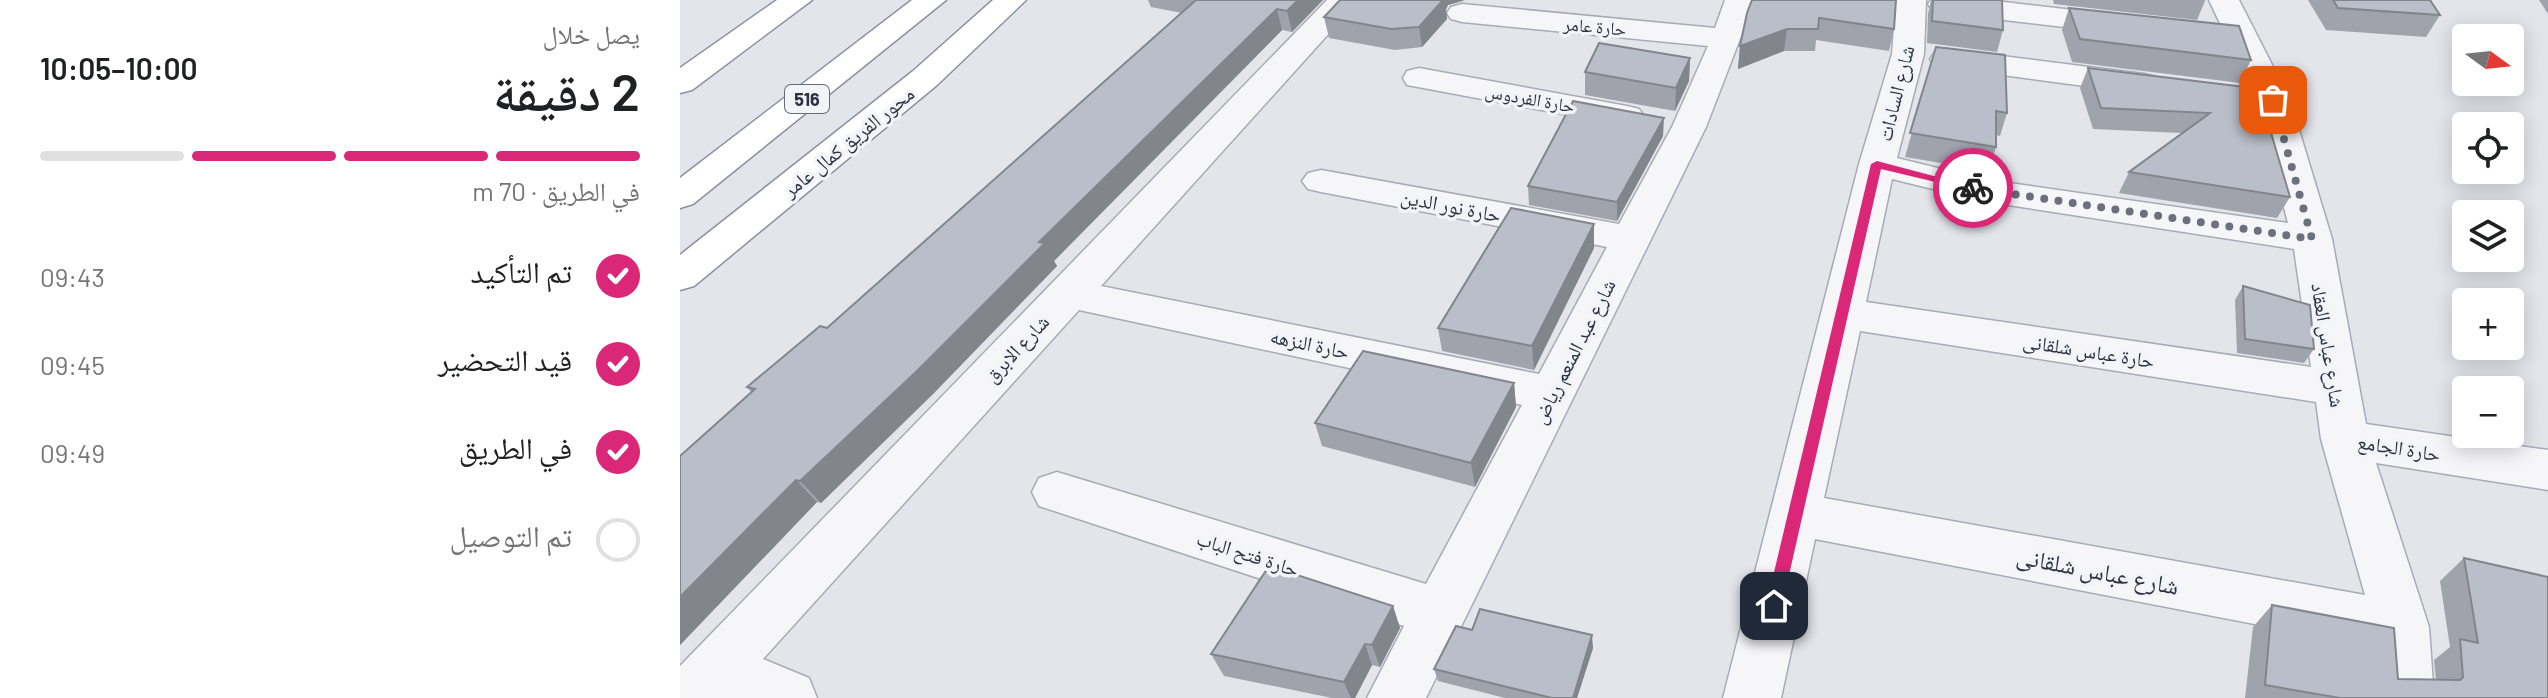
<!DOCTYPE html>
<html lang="ar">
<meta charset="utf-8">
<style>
:root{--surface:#fff;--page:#f2f2f2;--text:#202124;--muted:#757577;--line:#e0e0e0;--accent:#db2777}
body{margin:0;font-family:Barlow,"Noto Naskh Arabic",sans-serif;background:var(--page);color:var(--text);direction:rtl;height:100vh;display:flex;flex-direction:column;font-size:30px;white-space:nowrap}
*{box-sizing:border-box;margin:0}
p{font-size:26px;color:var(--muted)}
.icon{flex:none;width:44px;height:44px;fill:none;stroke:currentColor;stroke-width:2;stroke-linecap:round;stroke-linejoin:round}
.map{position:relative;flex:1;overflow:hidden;direction:ltr}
.details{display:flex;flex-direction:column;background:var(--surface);width:680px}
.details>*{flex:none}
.needle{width:52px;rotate:105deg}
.controls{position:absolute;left:1772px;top:24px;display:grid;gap:16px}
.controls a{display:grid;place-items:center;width:72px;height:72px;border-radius:8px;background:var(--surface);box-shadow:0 4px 20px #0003;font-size:40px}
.pin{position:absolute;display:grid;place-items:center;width:68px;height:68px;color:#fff;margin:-34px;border-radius:16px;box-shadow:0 4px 12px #0006}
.courier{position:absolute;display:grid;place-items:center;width:80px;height:80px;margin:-40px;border:6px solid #db2777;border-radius:50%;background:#fff;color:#222;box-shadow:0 2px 10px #0007}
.head em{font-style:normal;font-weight:600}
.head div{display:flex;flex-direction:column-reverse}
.head{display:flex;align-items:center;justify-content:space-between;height:136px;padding:0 40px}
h1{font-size:52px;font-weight:600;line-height:60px}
.bar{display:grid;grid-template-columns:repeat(4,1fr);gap:12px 8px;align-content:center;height:96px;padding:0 40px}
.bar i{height:10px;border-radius:6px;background:var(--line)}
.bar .current{background:var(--accent)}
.bar p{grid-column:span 4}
ol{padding:0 40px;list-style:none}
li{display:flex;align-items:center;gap:24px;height:88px}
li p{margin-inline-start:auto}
li .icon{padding:8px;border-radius:50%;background:var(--accent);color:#fff;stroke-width:4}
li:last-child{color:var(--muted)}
li i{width:44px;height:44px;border:4px solid var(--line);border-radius:50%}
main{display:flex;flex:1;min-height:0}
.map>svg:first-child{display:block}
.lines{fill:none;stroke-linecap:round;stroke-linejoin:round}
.street-casing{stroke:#a8abb5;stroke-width:3}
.highway-casing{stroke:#8a91a2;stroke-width:3}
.street{fill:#f6f6f9;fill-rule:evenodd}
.highway{fill:#fff;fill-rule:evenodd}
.wall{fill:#a0a3ac}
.shaded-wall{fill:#82858c}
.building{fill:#babec8;stroke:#82858c;stroke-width:2}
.route{fill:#db2777}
.done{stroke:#6b707e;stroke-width:8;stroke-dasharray:0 14.4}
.labels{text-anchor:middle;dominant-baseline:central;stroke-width:7;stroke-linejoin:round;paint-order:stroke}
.far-street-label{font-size:18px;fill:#2a3143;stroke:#f2f4f8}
.shield{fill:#f2f4f8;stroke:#666c79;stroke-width:2}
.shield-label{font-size:18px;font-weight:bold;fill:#2a3143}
.street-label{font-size:20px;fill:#2a3143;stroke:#f2f4f8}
.near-street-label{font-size:24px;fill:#2a3143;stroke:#f2f4f8}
</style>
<main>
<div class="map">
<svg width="1868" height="698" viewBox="0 0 1868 698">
<rect width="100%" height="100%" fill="#e3e5eb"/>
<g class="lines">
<defs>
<g id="street">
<path d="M647 0H679L421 286 859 374 927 247 641 192 628 189 622 181 628 173 641 170 939 224 992 127 1028 46 782 22 771 19 767 13 771 7 782 4 1035 28 1045 0H1075L1026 127 746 698H687L724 626 359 506 352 492 359 478 377 472 746 584 842 405 399 310 83 659 129 678 137 698H0V666Z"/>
<path d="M1216 0H1246L1244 54 1217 158 1302 179 1608 223 1576 100 1529 0H1559L1610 100 1652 239 1686 424 1868 450V490L1696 463 1749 627 1754 698H1696L1694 647 1135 539 1101 698H1043L1179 164 1212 54ZM1212 179 1302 201 1614 249 1631 367 1186 302ZM1180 331 1636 402 1641 439 1685 595 1144 498Z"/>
<path d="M1251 0H1307L1445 16 1456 18 1460 25 1456 32 1445 34 1263 13 1252 10 1248 4Z"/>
<path d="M1266 49 1464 74 1476 77 1481 84 1476 91 1464 94 1255 66 1250 59 1255 52Z"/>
<path d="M739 68 947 106 959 109 964 116 959 123 947 126 727 85 723 78 727 71Z"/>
</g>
<g id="highway">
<path d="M97 0H132L12 90 0 93V68Z"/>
<path d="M232 0H266L13 204 0 208V178Z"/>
<path d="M313 0H346L257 85 14 286 0 290V255L233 71Z"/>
</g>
</defs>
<!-- street casing -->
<use href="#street" class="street-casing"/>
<!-- highway casing -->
<use href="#highway" class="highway-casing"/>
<!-- street -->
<use href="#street" class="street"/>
<!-- highway -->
<use href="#highway" class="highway"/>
</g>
<!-- wall -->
<g class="wall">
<path d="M468 0H643L612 32 602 30 374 261 377 266 254 393 141 503 137 502 0 645V456L71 392 67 387 147 328 502 13 471 7Z"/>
<path d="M1072 0 1214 29 1209 51 1136 40 1135 51H1104L1058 69 1060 46Z"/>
<path d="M1251 0H1322L1323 30 1317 52 1247 43 1248 14Z"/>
<path d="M1373 0H1525V1L1517 20 1374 4Z"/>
<path d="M1628 0H1750L1760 15 1746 37 1646 30Z"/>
<path d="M1859 0H1868V14Z"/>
<path d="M784 1 768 5 766 9 767 19 742 47 715 50 649 38 644 17Z"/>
<path d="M1389 8 1571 60 1560 83 1392 62 1382 30Z"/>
<path d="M1256 47 1327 113 1320 136 1316 135V147L1309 171 1225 157Z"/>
<path d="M1010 58 1009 81 995 111 905 95V72Z"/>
<path d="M1408 68 1592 117 1588 124 1610 197 1597 218 1439 193 1449 172 1502 133 1413 129 1400 88Z"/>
<path d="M983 136 937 221 849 205 848 186Z"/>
<path d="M914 248 854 370 762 351 758 328Z"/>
<path d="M1563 286 1634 349 1624 363 1557 353 1555 300Z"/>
<path d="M834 383 836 407 795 487 642 446 635 423Z"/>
<path d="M1784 558 1868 698H1565L1573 627 1592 605 1718 679 1756 680 1754 660 1770 647 1760 581Z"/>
<path d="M713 606 720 628 700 667 692 665 675 698H652L544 676 531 654Z"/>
<path d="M792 630 913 648 897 698H825L758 681 754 669Z"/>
</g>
<!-- shaded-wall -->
<g class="shaded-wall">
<path d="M618 0H643L612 32 607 11Z"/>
<path d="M763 0H785L768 5 766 9 767 19 742 47 739 27Z"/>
<path d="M597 9 602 30 374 261 377 266 254 393 141 503 120 481 359 242Z"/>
<path d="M1107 29 1104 51 1058 69 1060 46Z"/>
<path d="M1010 58 1009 81 995 111 996 88Z"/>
<path d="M984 118 983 136 937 221V202Z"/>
<path d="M914 224V248L854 370 852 346Z"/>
<path d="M834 383 836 407 795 487 791 463Z"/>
<path d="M116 480 137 502 0 645V597Z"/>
<path d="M713 606 720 628 700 667 692 645Z"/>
<path d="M912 635 913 648 897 698H893Z"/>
<path d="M685 644 692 665 675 698H671L664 682Z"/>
</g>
<!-- building -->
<g class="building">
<path d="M516 0H618L607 11 597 9 359 242 365 243 238 370 120 481 116 480 0 597V456L75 389 67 387 140 326 147 328Z"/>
<path d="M660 0H763L739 27 711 29 644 17Z"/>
<path d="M1072 0H1216L1214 29 1139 18 1138 29H1107L1060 46 1067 13Z"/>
<path d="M1253 0H1322L1323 30 1252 21Z"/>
<path d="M1653 0H1750L1760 15 1658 8Z"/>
<path d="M1389 8 1559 26 1571 60 1400 39Z"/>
<path d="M919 43 1010 58 996 88 905 72Z"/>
<path d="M1256 47 1325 55 1327 113 1316 111V147L1230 133Z"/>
<path d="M1408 68 1581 89 1592 117 1586 116 1610 197 1449 172 1530 113 1421 108Z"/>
<path d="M893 101 984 118 937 202 848 186Z"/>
<path d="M831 208 914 224 852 346 758 328Z"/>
<path d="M1563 286 1630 305 1634 349 1565 339Z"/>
<path d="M683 351 834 383 791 463 635 423Z"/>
<path d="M1784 558 1868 577V698H1660L1585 685 1592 605 1714 628 1718 679 1780 680 1783 677 1780 639 1798 643Z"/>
<path d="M589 566 713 606 692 645 685 644 664 682 531 654Z"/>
<path d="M800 609 912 635 893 698H872L754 669 776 626 792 630Z"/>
</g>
<!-- route -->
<path class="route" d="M1197 161 1299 188 1293 191 1201 169 1102 606 1094 613 1086 606 1191 164Z"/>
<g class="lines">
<!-- done -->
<path class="done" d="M1293 188 1632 239 1593 100"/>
</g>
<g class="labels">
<!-- far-street labels -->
<g class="far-street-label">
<text transform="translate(915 26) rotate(5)">حارة عامر</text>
<text transform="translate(850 98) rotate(10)">حارة الفردوس</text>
</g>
<!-- shield labels -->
<rect class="shield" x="105" y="85" width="44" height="28" rx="6"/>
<g class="shield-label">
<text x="127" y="99">516</text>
</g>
<!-- street labels -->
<g class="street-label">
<text transform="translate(1215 93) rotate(-76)">شارع السادات</text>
<text transform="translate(168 141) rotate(-39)">محور الفريق كمال عامر</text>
<text transform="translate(771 205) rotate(11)">حارة نور الدين</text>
<text transform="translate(630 343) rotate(12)">حارة النزهه</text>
<text transform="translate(1649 345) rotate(81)">شارع عباس العقاد</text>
<text transform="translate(336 348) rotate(-47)">شارع الابرق</text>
<text transform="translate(1409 350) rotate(9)">حارة عباس شلقانى</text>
<text transform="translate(893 351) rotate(-63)">شارع عبد المنعم رياض</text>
<text transform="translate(1719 447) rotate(9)">حارة الجامع</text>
<text transform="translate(568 553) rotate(18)">حارة فتح الباب</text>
</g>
<!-- near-street labels -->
<g class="near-street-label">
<text transform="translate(1418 570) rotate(11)">شارع عباس شلقانى</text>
</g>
</g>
</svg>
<div class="controls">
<a><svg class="needle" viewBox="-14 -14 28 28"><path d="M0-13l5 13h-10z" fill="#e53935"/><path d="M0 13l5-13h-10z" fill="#757577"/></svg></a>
<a><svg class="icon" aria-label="locate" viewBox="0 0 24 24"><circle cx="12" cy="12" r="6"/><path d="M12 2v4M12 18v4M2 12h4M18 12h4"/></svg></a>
<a><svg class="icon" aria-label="layers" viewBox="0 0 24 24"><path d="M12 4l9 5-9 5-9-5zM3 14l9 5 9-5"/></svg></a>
<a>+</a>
<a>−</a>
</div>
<div class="pin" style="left:1593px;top:100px;background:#ea580c"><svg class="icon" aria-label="bag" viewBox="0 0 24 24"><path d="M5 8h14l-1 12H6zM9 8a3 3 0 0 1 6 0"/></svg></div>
<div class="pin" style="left:1094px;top:606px;background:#1f2937"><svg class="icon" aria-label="home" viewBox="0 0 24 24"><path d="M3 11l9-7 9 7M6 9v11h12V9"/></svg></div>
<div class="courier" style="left:1293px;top:188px"><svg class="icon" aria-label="bike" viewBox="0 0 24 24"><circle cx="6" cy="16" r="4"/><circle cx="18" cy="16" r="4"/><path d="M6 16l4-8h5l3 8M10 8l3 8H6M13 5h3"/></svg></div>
</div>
<section class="details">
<div class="head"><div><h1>2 دقيقة</h1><p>يصل خلال</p></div><em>10:00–10:05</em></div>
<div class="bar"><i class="current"></i><i class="current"></i><i class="current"></i><i></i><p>في الطريق · 70 m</p></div>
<ol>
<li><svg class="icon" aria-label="check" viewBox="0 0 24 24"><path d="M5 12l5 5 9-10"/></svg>تم التأكيد<p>09:43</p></li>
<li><svg class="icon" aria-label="check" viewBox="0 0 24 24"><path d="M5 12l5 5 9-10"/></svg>قيد التحضير<p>09:45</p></li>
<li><svg class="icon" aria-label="check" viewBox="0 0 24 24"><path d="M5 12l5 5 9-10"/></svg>في الطريق<p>09:49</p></li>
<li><i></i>تم التوصيل</li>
</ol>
</section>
</main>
